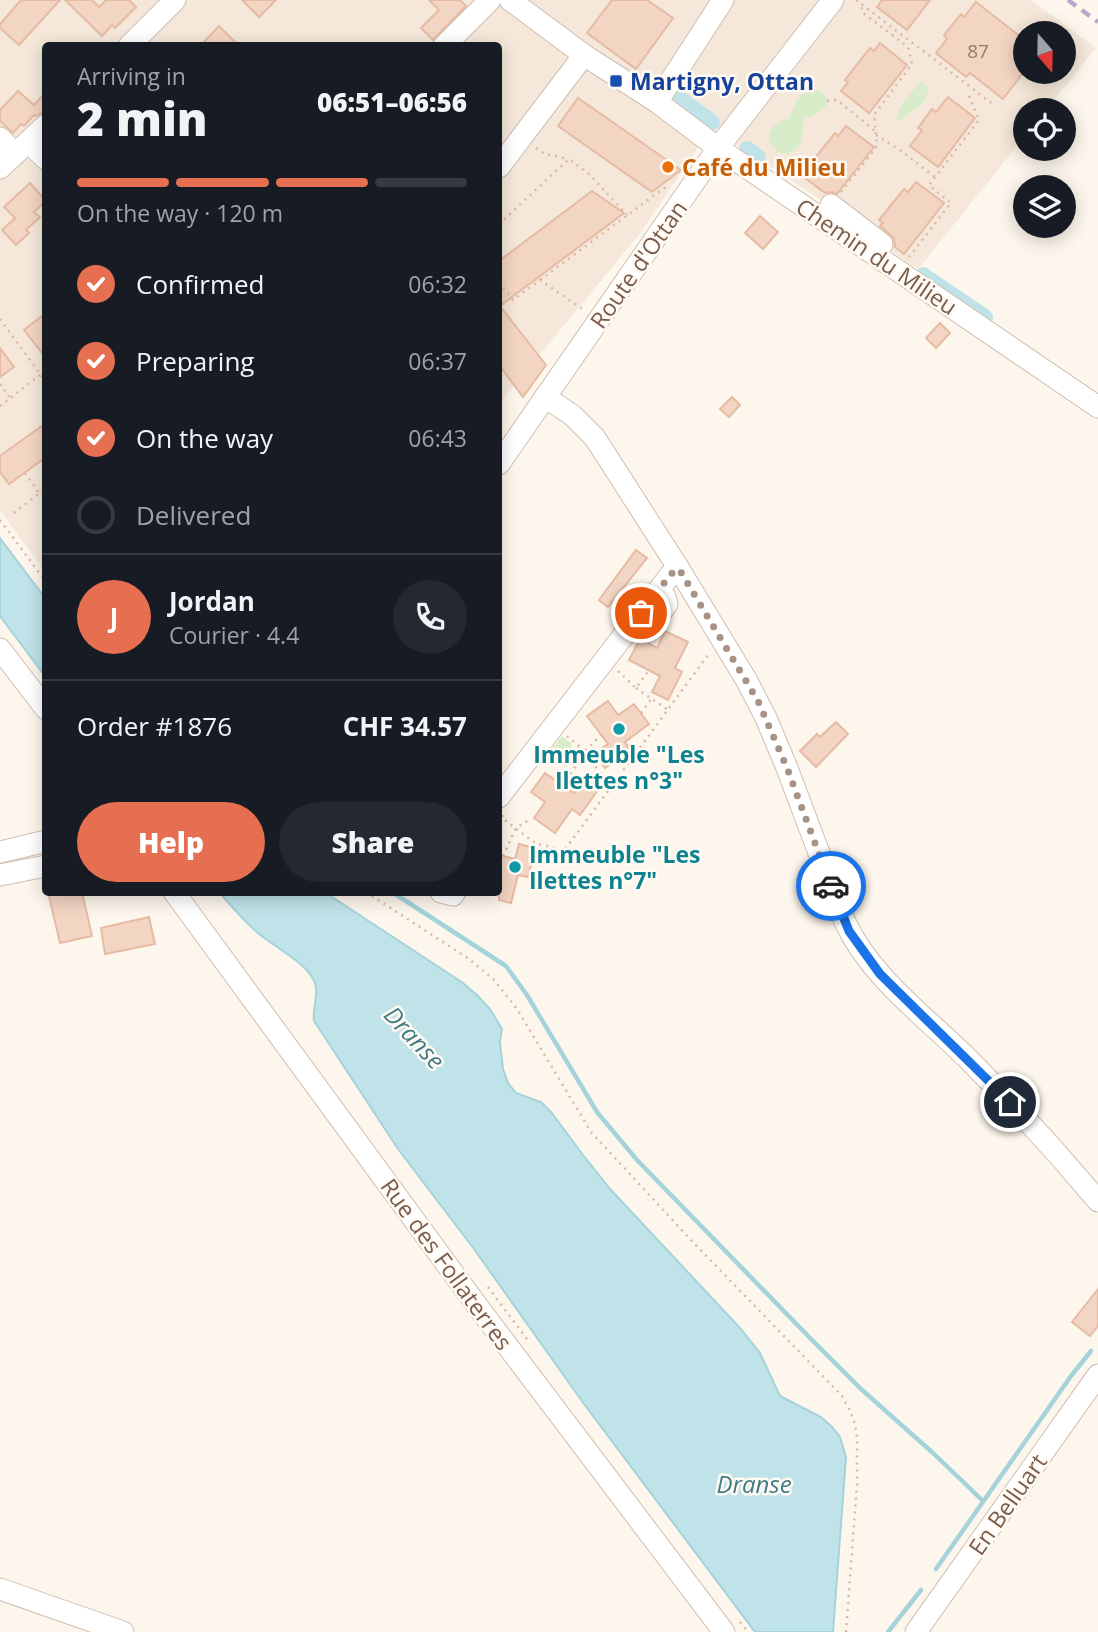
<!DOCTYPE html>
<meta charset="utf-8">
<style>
:root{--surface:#171b24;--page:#242831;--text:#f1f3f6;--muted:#9ea1a6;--line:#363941;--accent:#e76f51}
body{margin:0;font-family:"Open Sans",sans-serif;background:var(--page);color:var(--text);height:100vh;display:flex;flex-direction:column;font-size:26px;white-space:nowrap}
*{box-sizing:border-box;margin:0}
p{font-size:23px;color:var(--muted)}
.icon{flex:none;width:38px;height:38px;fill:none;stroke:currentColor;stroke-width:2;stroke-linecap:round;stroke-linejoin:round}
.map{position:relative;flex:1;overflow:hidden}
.side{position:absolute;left:42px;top:42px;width:460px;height:854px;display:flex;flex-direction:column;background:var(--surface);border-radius:7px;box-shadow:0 4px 18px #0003}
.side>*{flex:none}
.needle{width:46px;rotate:160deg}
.controls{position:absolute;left:1013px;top:21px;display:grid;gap:14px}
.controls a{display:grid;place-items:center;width:63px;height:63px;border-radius:50%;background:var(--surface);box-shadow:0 4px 18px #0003;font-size:35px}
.pin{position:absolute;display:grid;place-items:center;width:60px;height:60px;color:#fff;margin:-30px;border:4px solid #fff;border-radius:50%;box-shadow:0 2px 7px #0007}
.courier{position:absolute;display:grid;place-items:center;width:70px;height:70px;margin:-35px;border:5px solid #1a73e8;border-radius:50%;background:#fff;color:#222;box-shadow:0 2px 9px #0007}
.head em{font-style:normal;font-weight:800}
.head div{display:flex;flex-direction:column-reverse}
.head{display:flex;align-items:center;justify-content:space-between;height:119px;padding:0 35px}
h1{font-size:46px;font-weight:800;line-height:52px}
.bar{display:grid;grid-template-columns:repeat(4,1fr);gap:10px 7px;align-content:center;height:84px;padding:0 35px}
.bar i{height:9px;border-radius:5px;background:var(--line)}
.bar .selected{background:var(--accent)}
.bar p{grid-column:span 4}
.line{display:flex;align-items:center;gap:18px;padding:0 35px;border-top:2px solid var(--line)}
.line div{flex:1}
.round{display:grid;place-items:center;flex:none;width:74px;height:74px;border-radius:37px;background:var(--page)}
ol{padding:0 35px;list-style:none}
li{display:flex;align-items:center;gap:21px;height:77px}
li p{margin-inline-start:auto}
li .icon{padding:7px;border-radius:50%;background:var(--accent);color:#fff;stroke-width:4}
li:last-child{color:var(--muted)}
li i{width:38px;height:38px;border:4px solid var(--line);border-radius:50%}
.primary-button{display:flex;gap:14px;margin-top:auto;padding:14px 35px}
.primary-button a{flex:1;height:80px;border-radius:42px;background:var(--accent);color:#fff;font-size:28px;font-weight:800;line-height:80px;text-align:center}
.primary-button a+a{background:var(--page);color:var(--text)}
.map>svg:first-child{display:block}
.residential{fill:#f5e8da;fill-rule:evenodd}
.green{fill:#d8ecc9}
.water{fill:#bfe3e8;stroke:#a5d3da;stroke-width:2}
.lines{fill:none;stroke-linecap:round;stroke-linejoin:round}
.stream{stroke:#a5d3da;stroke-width:4.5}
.canal{stroke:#bfe3e8;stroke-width:16}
.building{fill:#f3d5c3;stroke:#e6bba3;stroke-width:2}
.minor-casing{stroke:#d1beb0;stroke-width:23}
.path{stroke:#d9b8a5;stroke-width:2.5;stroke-dasharray:2 5;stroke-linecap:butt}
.minor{stroke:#fff;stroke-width:21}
.rail{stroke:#b9a8c9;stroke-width:4.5;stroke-dasharray:10 7;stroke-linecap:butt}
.done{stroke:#a89285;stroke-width:7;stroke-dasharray:0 12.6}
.route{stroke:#1a73e8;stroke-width:9}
.transit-dot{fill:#1a4fb4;stroke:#fffaf3;stroke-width:2.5}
.food-dot{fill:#e8710a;stroke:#fffaf3;stroke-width:2.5}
.culture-dot{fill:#0f9aa8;stroke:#fffaf3;stroke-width:2.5}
.labels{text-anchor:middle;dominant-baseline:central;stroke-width:5;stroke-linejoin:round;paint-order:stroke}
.number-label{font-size:19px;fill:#987a6a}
.transit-label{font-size:23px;font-weight:bold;fill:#164399;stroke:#fffaf3;text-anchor:start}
.food-label{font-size:23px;font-weight:bold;fill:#c56008;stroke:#fffaf3;text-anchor:start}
.street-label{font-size:23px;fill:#7a5c4d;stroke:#fffaf3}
.culture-label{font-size:23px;font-weight:bold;fill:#0d838f;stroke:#fffaf3}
.water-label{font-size:24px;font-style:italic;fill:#437c86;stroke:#fffaf3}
</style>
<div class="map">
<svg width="1098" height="1632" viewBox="0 0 1098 1632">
<rect width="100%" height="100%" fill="#fdf6ec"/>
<!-- residential -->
<path class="residential" d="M0 0H1031L1096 48 1046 110H1026L1025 136 919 268 910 265 847 217 711 128 642 231 499 404V46H46L45 572 0 510ZM1026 33H1064V72H1026Z"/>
<!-- green -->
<g class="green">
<path d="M921 80 929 88 924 102 901 120 897 119 900 107Z"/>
<path d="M809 89C818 89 832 95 825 107 820 114 811 116 804 119 803 126 803 135 801 141 787 174 744 133 789 118 794 106 797 96 809 89Z"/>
<path d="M562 736 572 744 566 768 548 754Z"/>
</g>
<!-- water -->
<g class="water">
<path d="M0 538 45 598V676L0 616Z"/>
<path d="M220 893H326L463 983 478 996 490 1009 502 1029 500 1042 503 1069 508 1083 516 1093 541 1102 551 1112 583 1155 611 1190 740 1328 760 1353 780 1396 821 1417 832 1427 840 1437 846 1457 833 1632H755L584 1404 474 1249 398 1149 314 1021C312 1008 319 996 315 983 308 963 274 947 258 933 244 921 232 907 220 893Z"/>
</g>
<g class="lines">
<!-- stream -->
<g class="stream">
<path d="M392 892 506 966 527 995 597 1112 637 1160 811 1339 861 1389 933 1453 983 1501"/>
<path d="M936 1569 1071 1376 1091 1351"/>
<path d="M888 1632 921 1590"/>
</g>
<!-- canal -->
<g class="canal">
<path d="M680 99 712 122"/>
<path d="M747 149 758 157"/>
<path d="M923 275 985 317"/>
</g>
</g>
<!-- building -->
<g class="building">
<path d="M21 0H60L19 45 0 28V24Z"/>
<path d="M65 0H92L99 7 106 0H129L136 7 115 28 112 25 102 36Z"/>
<path d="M242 0H276L259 17Z"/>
<path d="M429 0H460L466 6 433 40 421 28 439 10Z"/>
<path d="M612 0H647L673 18 636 69 587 33Z"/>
<path d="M882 0H930L907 30 877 7Z"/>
<path d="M976 2 1026 41V69L1003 99 970 73 966 77 936 53 947 39 944 35 961 14 964 17Z"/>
<path d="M219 26 239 46H200Z"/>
<path d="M880 43 907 65 869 113 841 91 848 82 845 80 870 48 874 51Z"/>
<path d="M18 91 34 105 46 92V111L36 116 34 115 24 126 21 124 13 133 0 121V110Z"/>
<path d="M948 97 975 118 938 167 910 146 922 130 918 128 932 109 936 112Z"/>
<path d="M578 98 681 170 652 192 558 126Z"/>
<path d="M846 126 874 147 837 194 832 192 825 193 805 178 814 167 810 164 835 133 838 136Z"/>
<path d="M916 182 944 203 904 254 895 247 894 238 880 226 883 223 879 220 904 189 908 192Z"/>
<path d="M30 183 46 201 34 212 40 217 26 230 29 233 16 245 2 230 15 218 4 207Z"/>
<path d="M592 191 624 213 500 306 546 365 523 397 499 365V261Z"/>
<path d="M760 216 778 232 763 249 745 233Z"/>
<path d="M46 313V358L24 330Z"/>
<path d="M940 323 950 333 936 348 926 338Z"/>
<path d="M0 348 14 367 0 377Z"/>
<path d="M732 397 740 405 729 417 720 409Z"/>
<path d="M46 423V457L9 484 0 472V456Z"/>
<path d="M636 550 647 558 608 607 599 600Z"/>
<path d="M665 631 688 642 675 668 682 672 668 700 652 692 660 676 629 660 640 639 657 648Z"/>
<path d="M608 701 618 715 634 704 649 724 625 742 630 750 605 768 595 753 608 744 587 716Z"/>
<path d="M836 722 848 734 816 767 800 751 817 734 820 737Z"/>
<path d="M545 773 574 793 584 779 598 790 580 815 572 809 555 833 534 818 545 802 531 792Z"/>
<path d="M519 844 535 848 528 877 518 875 511 903 499 900V855L515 859Z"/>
<path d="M48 892H82L92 936 60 943Z"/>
<path d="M149 917 155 944 105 954 101 928Z"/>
<path d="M1098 1289V1326L1090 1336 1072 1322Z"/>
</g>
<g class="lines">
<defs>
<g id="minor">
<path d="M510 0 584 55 657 102 718 148 1098 407"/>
<path d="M129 46 175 0"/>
<path d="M444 46 490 0"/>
<path d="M657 102 723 0"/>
<path d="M0 138 15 154"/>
<path d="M28 142 46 159"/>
<path d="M499 167 584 55"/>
<path d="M0 168 46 125"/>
<path d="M831 205 882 244"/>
<path d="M545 397 572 415 595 438 679 569 747 681 766 718 787 768 845 922C872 979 925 1016 969 1060 1014 1105 1057 1152 1098 1201"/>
<path d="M499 464 718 148 833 0"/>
<path d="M652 625 667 604 665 597 658 591"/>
<path d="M0 649 46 709"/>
<path d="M499 797 661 587 671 574 679 569"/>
<path d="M0 852 46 841"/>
<path d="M0 875 46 866"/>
<path d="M174 892 478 1307 724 1632"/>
<path d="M441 892 453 895 455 892"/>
<path d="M0 1589 123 1632"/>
<path d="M916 1632 1098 1375"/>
</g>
</defs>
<!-- minor casing -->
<use href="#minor" class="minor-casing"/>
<!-- path -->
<g class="path">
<path d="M856 0 994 105"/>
<path d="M827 101 837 100 876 132"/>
<path d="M876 135 900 150 935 177"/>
<path d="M536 148 545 154 569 159"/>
<path d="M841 192 877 146 874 115 912 64 908 47 863 13 861 4"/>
<path d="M499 224 569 159 589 174 627 215"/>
<path d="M909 257 951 203 929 185 979 120 969 96"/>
<path d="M540 280 664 188 666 189"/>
<path d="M499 282 513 300 540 280 584 310"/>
<path d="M0 319 46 382"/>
<path d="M0 384 10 398"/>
<path d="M0 406 40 375"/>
<path d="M25 473 39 493"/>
<path d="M14 513 46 488"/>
<path d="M0 520 46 582"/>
<path d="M618 671 636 688 649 670"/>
<path d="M636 688 668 710"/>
<path d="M641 713 652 698"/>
<path d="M567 736 585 751 599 772 613 783"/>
<path d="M563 786 585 751 601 735"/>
<path d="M503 815 502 818 535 843 564 851 708 655"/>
<path d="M503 856 516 828 529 820"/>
<path d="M366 892 469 959 494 980 517 1009 591 1132 689 1238 842 1396 849 1409 855 1424 857 1437V1484L846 1632"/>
<path d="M488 1287 530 1343"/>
<path d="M740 1622 748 1632"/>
</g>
<!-- minor -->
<use href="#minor" class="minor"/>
<!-- rail -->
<path class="rail" d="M1068 0 1098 22"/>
</g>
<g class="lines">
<!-- done -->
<path class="done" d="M641 613 671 574 679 569 758 701 787 768 831 886"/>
<!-- route -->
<path class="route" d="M831 886 849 931 880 974 1010 1102"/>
</g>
<!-- markers -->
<rect class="transit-dot" x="609" y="74" width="14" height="14" rx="3.5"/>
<circle class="food-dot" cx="668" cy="167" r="7"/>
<g class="culture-dot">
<circle cx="619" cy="729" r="7"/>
<circle cx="515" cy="867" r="7"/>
</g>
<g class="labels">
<!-- number labels -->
<g class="number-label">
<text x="978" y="51">87</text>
</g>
<!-- transit labels -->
<g class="transit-label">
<text x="630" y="81">Martigny, Ottan</text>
</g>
<!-- food labels -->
<g class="food-label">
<text x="682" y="167">Café du Milieu</text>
</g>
<!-- street labels -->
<g class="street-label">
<text transform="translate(877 256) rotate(34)">Chemin du Milieu</text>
<text transform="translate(638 264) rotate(-55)">Route d'Ottan</text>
<text transform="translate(447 1264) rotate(54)">Rue des Follaterres</text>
<text transform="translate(1007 1504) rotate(-55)">En Belluart</text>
</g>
<!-- culture labels -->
<g class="culture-label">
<text x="619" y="754">Immeuble "Les<tspan x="619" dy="26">Ilettes n°3"</tspan></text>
<text x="529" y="854" text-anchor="start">Immeuble "Les<tspan x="529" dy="26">Ilettes n°7"</tspan></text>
</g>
<!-- water labels -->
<g class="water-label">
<text transform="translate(415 1037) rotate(47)">Dranse</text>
<text x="754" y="1483">Dranse</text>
</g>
</g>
</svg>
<div class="controls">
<a><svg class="needle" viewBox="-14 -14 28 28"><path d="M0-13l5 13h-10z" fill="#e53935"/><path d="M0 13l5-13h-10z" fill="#9ea1a6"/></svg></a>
<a><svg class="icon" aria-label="locate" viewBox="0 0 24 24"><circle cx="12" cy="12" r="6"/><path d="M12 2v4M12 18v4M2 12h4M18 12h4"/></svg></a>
<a><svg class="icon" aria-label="layers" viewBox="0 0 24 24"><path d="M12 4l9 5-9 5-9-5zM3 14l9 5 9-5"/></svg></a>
</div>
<div class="pin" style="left:641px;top:613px;background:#ea580c"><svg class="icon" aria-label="bag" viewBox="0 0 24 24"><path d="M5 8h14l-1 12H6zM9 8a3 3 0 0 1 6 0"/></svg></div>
<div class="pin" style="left:1010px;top:1102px;background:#1f2937"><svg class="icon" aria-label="home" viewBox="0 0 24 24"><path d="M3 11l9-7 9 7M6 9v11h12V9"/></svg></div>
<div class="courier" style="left:831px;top:886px"><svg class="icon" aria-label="car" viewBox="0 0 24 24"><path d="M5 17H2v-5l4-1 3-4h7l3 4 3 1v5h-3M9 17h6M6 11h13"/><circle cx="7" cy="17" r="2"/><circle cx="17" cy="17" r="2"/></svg></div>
<section class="side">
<div class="head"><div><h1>2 min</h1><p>Arriving in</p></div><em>06:51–06:56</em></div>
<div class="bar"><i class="selected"></i><i class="selected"></i><i class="selected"></i><i></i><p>On the way · 120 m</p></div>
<ol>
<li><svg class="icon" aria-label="check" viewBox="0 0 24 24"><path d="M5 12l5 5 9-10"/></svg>Confirmed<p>06:32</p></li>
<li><svg class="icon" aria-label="check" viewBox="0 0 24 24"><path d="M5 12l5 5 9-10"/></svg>Preparing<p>06:37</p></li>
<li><svg class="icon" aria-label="check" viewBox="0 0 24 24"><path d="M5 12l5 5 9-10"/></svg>On the way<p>06:43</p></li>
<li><i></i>Delivered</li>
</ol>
<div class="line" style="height:126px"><b class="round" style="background:var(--accent);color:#fff">J</b><div><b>Jordan</b><p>Courier · 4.4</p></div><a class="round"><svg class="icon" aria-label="phone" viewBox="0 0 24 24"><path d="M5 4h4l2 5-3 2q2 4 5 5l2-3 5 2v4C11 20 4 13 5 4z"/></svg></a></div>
<div class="line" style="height:91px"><div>Order #1876</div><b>CHF 34.57</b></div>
<div class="primary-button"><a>Help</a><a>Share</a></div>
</section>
</div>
